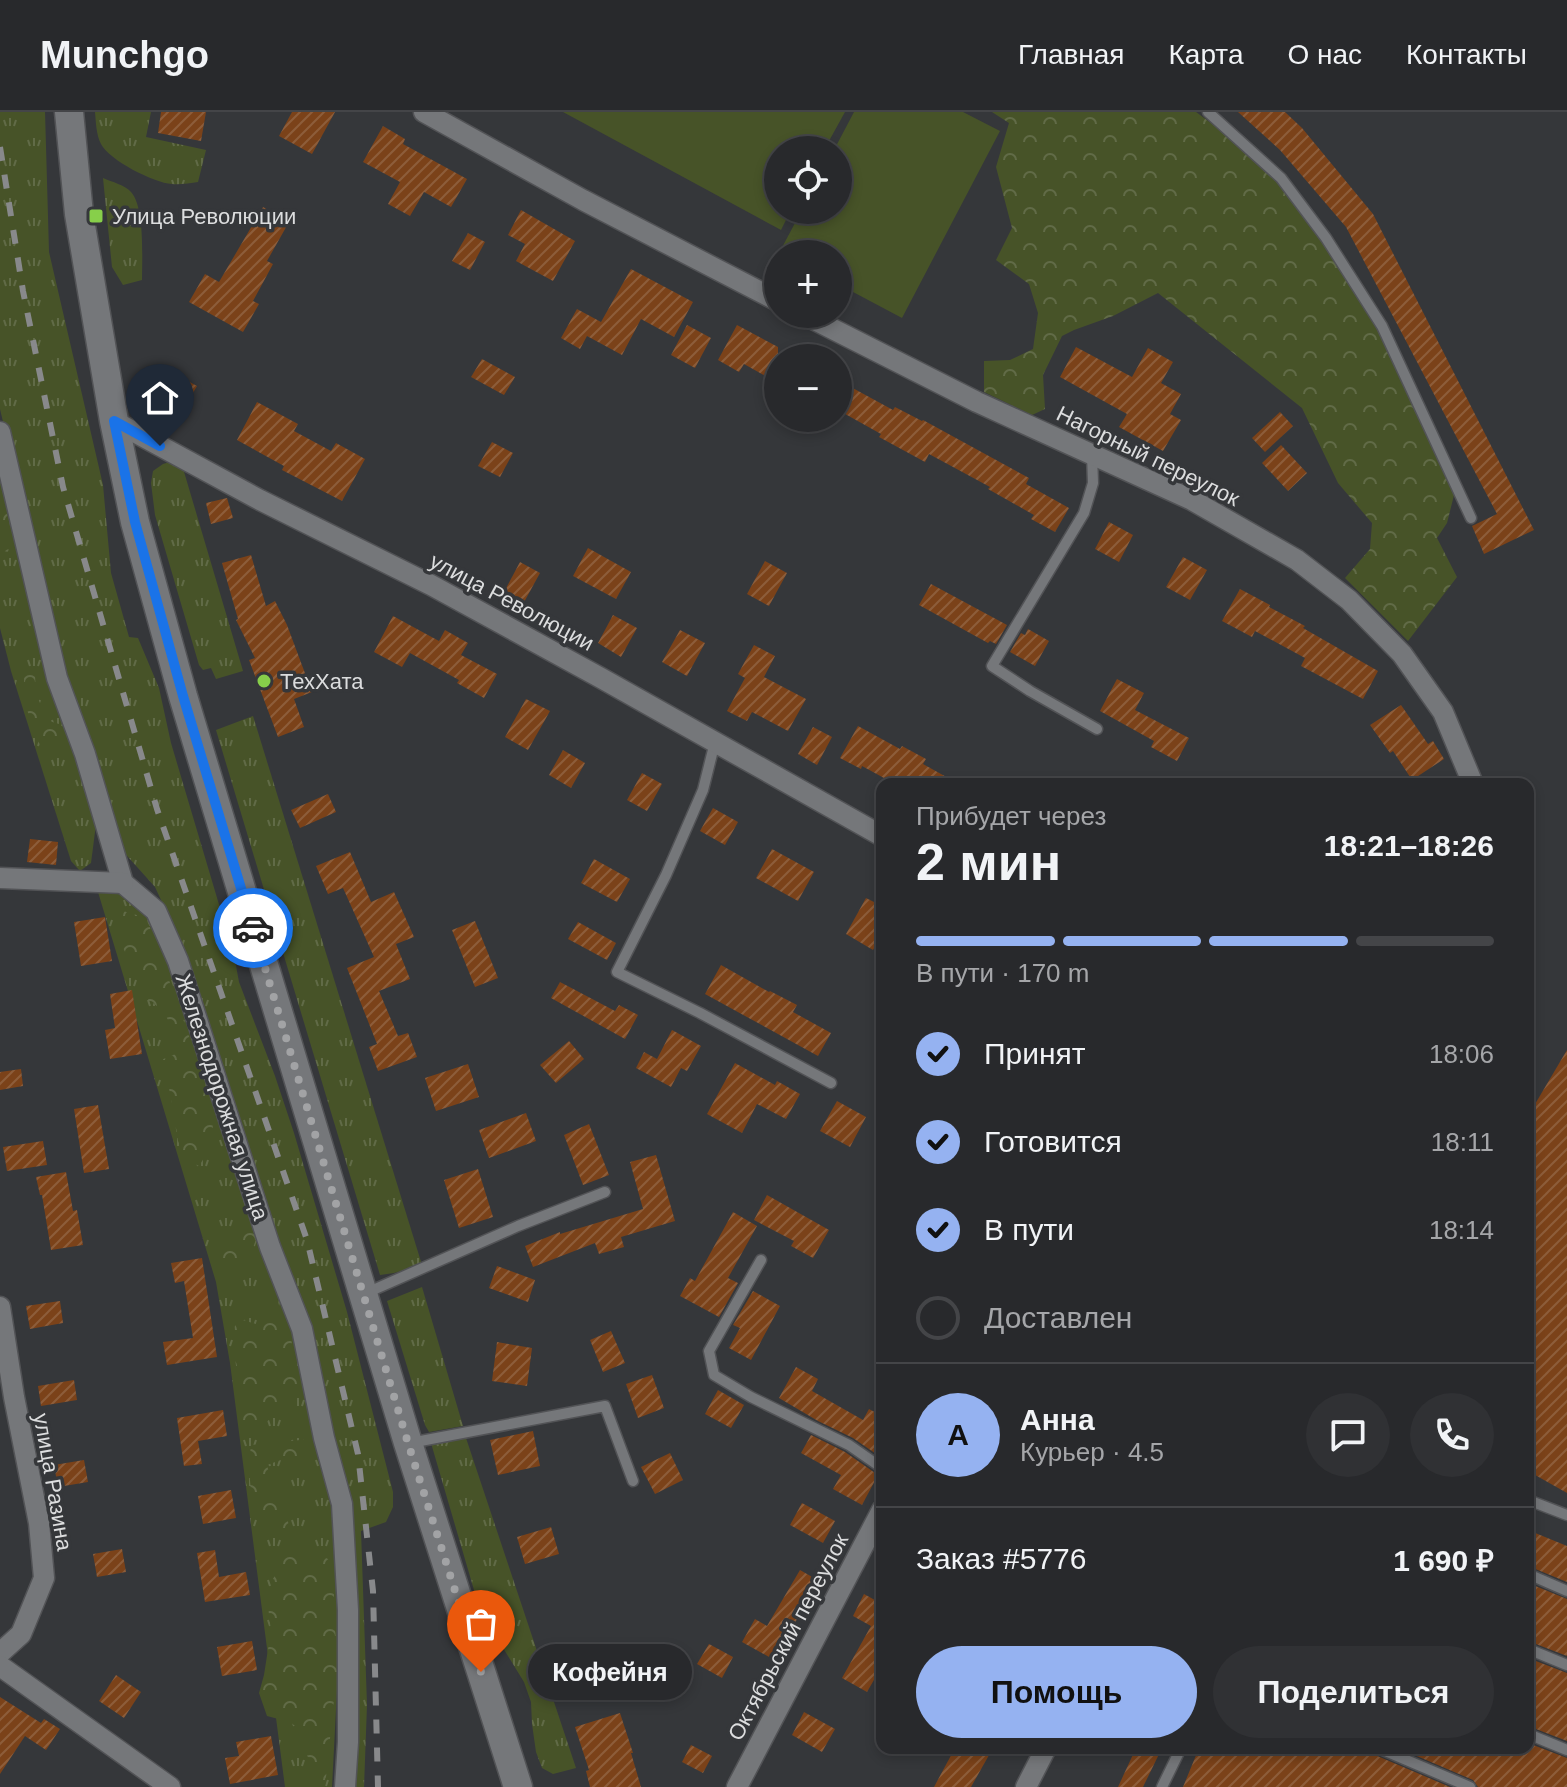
<!DOCTYPE html>
<html lang="ru">
<meta charset="utf-8">
<style>
:root{--surface:#28292c;--page:#303134;--text:#f1f3f6;--muted:#a5a6a9;--line:#444548;--accent:#95b2f1}
body{margin:0;font-family:Arial,sans-serif;background:var(--page);color:var(--text);height:100vh;display:flex;flex-direction:column;font-size:30px;white-space:nowrap}
*{box-sizing:border-box;margin:0}
p{font-size:26px;color:var(--muted)}
.icon{flex:none;width:44px;height:44px;fill:none;stroke:currentColor;stroke-width:2;stroke-linecap:round;stroke-linejoin:round}
.map{position:relative;flex:1;overflow:hidden}
.sheet{position:absolute;left:876px;top:666px;width:658px;height:976px;display:flex;flex-direction:column;background:var(--surface);border-radius:16px;box-shadow:0 4px 12px #0003,0 0 0 2px var(--line)}
.sheet>*{flex:none}
.fabs{position:absolute;left:764px;top:24px;display:grid;gap:16px}
.fabs a{display:grid;place-items:center;width:88px;height:88px;border-radius:50%;background:var(--surface);box-shadow:0 4px 12px #0003,0 0 0 2px var(--line);font-size:40px}
.pin{position:absolute;display:grid;place-items:center;width:68px;height:68px;color:#fff;margin:-82px -34px;border-radius:50% 50% 50% 0;rotate:-45deg;box-shadow:0 0 8px #0007}
.pin .icon{rotate:45deg}
.courier{position:absolute;display:grid;place-items:center;width:80px;height:80px;margin:-40px;border:6px solid #1a73e8;border-radius:50%;background:#fff;color:#222;box-shadow:0 2px 10px #0007}
.bubble{position:absolute;height:56px;border-radius:28px;background:var(--surface);box-shadow:0 4px 12px #0003,0 0 0 2px var(--line);font-size:26px;font-weight:800;line-height:56px;text-align:center}
.overview em{font-style:normal;font-weight:800}
.overview div{display:flex;flex-direction:column-reverse}
.overview{display:flex;align-items:center;justify-content:space-between;height:136px;padding:0 40px}
h1{font-size:52px;font-weight:800;line-height:60px}
.bar{display:grid;grid-template-columns:repeat(4,1fr);gap:12px 8px;align-content:center;height:96px;padding:0 40px}
.bar i{height:10px;border-radius:6px;background:var(--line)}
.bar .current{background:var(--accent)}
.bar p{grid-column:span 4}
.line{display:flex;align-items:center;gap:20px;padding:0 40px;border-top:2px solid var(--line)}
.line div{flex:1}
.round{display:grid;place-items:center;flex:none;width:84px;height:84px;border-radius:42px;background:var(--page)}
ol{padding:0 40px;list-style:none}
li{display:flex;align-items:center;gap:24px;height:88px}
li p{margin-inline-start:auto}
li .icon{padding:8px;border-radius:50%;background:var(--accent);color:#111;stroke-width:4}
li:last-child{color:var(--muted)}
li i{width:44px;height:44px;border:4px solid var(--line);border-radius:50%}
.cta{display:flex;gap:16px;margin-top:auto;padding:16px 40px}
.cta a{flex:1;height:92px;border-radius:48px;background:var(--accent);color:#111;font-size:32px;font-weight:800;line-height:92px;text-align:center}
.cta a+a{background:var(--page);color:var(--text)}
header{display:flex;align-items:center;gap:48px;box-sizing:border-box;height:112px;padding:0 40px;background:var(--surface);border-bottom:2px solid var(--line)}
header strong{font-size:38px}
nav{display:flex;gap:44px;margin-inline-start:auto;font-size:28px}
.map>svg:first-child{display:block}
.grass{fill:url(#grass-tufts)}
.forest{fill:url(#forest-crowns)}
.garden{fill:#475328}
.building{fill:url(#building-hatch)}
.lines{fill:none;stroke-linecap:round;stroke-linejoin:round}
.lane-casing{stroke:#525356;stroke-width:13}
.street-casing{stroke:#525356;stroke-width:23}
.secondary-casing{stroke:#525356;stroke-width:31}
.lane{stroke:#75777a;stroke-width:10}
.street{stroke:#75777a;stroke-width:20}
.secondary{stroke:#75777a;stroke-width:28}
.rail{stroke:#88898b;stroke-width:6;stroke-dasharray:14 14;stroke-linecap:butt}
.done{stroke:#a2a3a5;stroke-width:8;stroke-dasharray:0 14.4}
.route{stroke:#1a73e8;stroke-width:10}
.poi-dot{fill:#87cf4a;stroke:#35373a;stroke-width:3}
.labels{text-anchor:middle;dominant-baseline:central;stroke-width:7;stroke-linejoin:round;paint-order:stroke}
.poi-label{font-size:22px;fill:#dcddde;stroke:#35373a;text-anchor:start}
.street-label{font-size:22px;fill:#dcddde;stroke:#35373a}
</style>
<header>
<strong>Munchgo</strong>
<nav><a>Главная</a><a>Карта</a><a>О нас</a><a>Контакты</a></nav>
</header>
<div class="map">
<svg width="1567" height="1675" viewBox="0 0 1567 1675">
<defs>
<pattern id="grass-tufts" width="24" height="20" patternUnits="userSpaceOnUse" patternTransform="scale(2)"><rect width="24" height="20" fill="#475328"/><path d="M3 7l-1-3M5 7V3M7 7l1-3M15 17l-1-3M17 17v-4M19 17l1-3" fill="none" stroke="#616b47"/></pattern>
<pattern id="forest-crowns" width="20" height="18" patternUnits="userSpaceOnUse" patternTransform="scale(2)"><rect width="20" height="18" fill="#475328"/><path d="M2 6a3 3 0 1 1 6 0M12 15a3 3 0 1 1 6 0" fill="none" stroke="#616b47"/></pattern>
<pattern id="building-hatch" width="6" height="6" patternUnits="userSpaceOnUse" patternTransform="scale(2)"><rect width="6" height="6" fill="#7b4219"/><path d="M-1 1l2-2M0 6l6-6M5 7l2-2" fill="none" stroke="#8d5d3a"/></pattern>
</defs>
<rect width="100%" height="100%" fill="#35373a"/>
<!-- grass -->
<g class="grass">
<path d="M0 0H45L49 140 103 373 111 461 129 525 138 526 159 576 171 631 234 843 239 870 275 964 294 1021 347 1200 393 1380V1395L386 1410 361 1419 367 1593 364 1675H351L355 1523 325 1319 168 803 155 775 120 736 58 542 0 297Z"/>
<path d="M95 0H151L146 25 206 38 198 70C190 71 180 73 172 72 154 71 109 48 101 32 96 22 96 10 95 0Z"/>
<path d="M103 66C112 70 125 73 131 80 145 95 142 147 142 168L123 173 112 155Z"/>
<path d="M173 349 182 353 243 559 216 567 211 556 203 558 199 553 155 403 151 371 153 359 163 352Z"/>
<path d="M0 350 96 712 91 751 80 759 71 749 11 559 0 516Z"/>
<path d="M253 604 422 1153 394 1161 380 1163 216 618Z"/>
<path d="M98 780 121 782 149 801 159 822 289 1193 333 1386 339 1451V1539L332 1675H285L230 1251 216 1170Z"/>
<path d="M422 1175 463 1314 429 1320 425 1313 387 1189Z"/>
<path d="M466 1326 576 1656 553 1662 542 1656 536 1640 532 1612 531 1590 524 1570 492 1518 474 1478 431 1331Z"/>
</g>
<!-- forest -->
<g class="forest">
<path d="M992 0H1196L1254 43 1328 129 1372 202 1457 371 1447 411 1437 426 1457 465 1408 529 1345 466 1370 437 1372 411 1338 371 1302 296 1158 181 1113 204 1074 218 1062 224 1043 263 1045 297 1032 303 984 280V249L1010 248 1033 237 1038 201 1029 172 996 148 1012 116 996 55 1009 11Z"/>
<path d="M0 391C12 405 12 423 8 440L0 438Z"/>
<path d="M29 557 35 563 36 583 49 609 59 612 63 618 60 635 53 643C52 642 43 636 42 635 29 619 24 584 24 564Z"/>
<path d="M123 799 140 804 149 813 187 918 211 993 214 1030 199 1054 187 1048 178 1029 169 976H163L160 960 161 948 178 941C176 920 167 898 148 888L153 864 135 859 122 834 117 813Z"/>
<path d="M242 1113 253 1115 256 1127 253 1136 242 1138 227 1168 220 1164 209 1146 219 1132 234 1126Z"/>
<path d="M276 1183 284 1210 289 1216 293 1237 298 1266 296 1298 275 1302 252 1324 244 1322 233 1228 236 1206 259 1213 260 1200 257 1187Z"/>
<path d="M310 1327 314 1331 311 1346 289 1345 267 1353 271 1369 284 1393 289 1414 284 1426 263 1423C251 1395 247 1363 251 1333Z"/>
<path d="M305 1435 328 1447 334 1459V1506L338 1549 325 1675H314L313 1672 319 1653 307 1644 299 1617 290 1610 267 1604 259 1581 264 1563 271 1518 267 1487 281 1443Z"/>
</g>
<!-- garden -->
<g class="garden">
<path d="M563 0H845L824 38H778V98H791L781 118Z"/>
<path d="M854 0H963L1000 19 902 206 838 172V142L779 141 802 98H838V38H834Z"/>
</g>
<!-- building -->
<g class="building">
<path d="M161 0H206L201 29 158 21Z"/>
<path d="M292 0H335L312 42 279 24Z"/>
<path d="M1238 0H1285L1302 16 1373 102 1534 418 1484 442 1472 414 1497 402 1346 115 1280 38Z"/>
<path d="M383 14 405 27 403 32 467 67 451 95 424 80 410 104 388 92 400 70 363 50Z"/>
<path d="M263 95 289 110 267 149 273 152 253 189 259 192 243 220 189 190 205 162 219 170Z"/>
<path d="M521 98 575 129 553 169 516 149 525 132 508 123Z"/>
<path d="M468 121 485 130 470 158 452 149Z"/>
<path d="M631 157 693 190 674 225 641 207 622 243 587 224 580 237 561 226 577 197 601 210Z"/>
<path d="M687 213 711 226 695 256 671 243Z"/>
<path d="M737 213 778 235V271L744 252 739 260 718 248Z"/>
<path d="M1076 235 1132 265 1148 236 1173 250 1161 271 1181 282 1170 302 1181 308 1163 339 1119 315 1127 302 1060 265Z"/>
<path d="M482 247 515 265 504 283 471 265Z"/>
<path d="M173 261 197 274 184 296 160 284Z"/>
<path d="M838 268 893 298 895 295 922 309 923 308 1029 366 1026 372 1069 396 1055 420 1031 407 1034 403 988 377 990 375 929 342 925 350 879 325 881 322 838 298Z"/>
<path d="M257 290 298 312 294 319 331 339 336 331 365 347 342 389 282 358 284 354 237 328Z"/>
<path d="M1280 300 1293 314 1265 340 1252 326Z"/>
<path d="M492 330 513 341 500 365 478 354Z"/>
<path d="M1281 333 1307 361 1288 379 1262 351Z"/>
<path d="M227 386 233 406 211 412 206 391Z"/>
<path d="M1109 410 1133 423 1119 450 1095 437Z"/>
<path d="M588 436 631 460 616 487 573 464Z"/>
<path d="M251 443 266 494 275 489 287 513 312 580 294 587 304 615 278 625 249 548 255 546 236 508 238 507 222 451Z"/>
<path d="M1183 445 1207 458 1190 488 1166 475Z"/>
<path d="M765 449 787 461 769 494 747 482Z"/>
<path d="M520 450 540 461 523 492 503 482Z"/>
<path d="M931 472 1007 513 996 532 990 529 988 531 919 493Z"/>
<path d="M1240 477 1270 493 1269 495 1305 514 1303 516 1378 559 1363 587 1301 554 1305 546 1255 519 1252 525 1222 509Z"/>
<path d="M613 503 637 516 621 545 598 531Z"/>
<path d="M393 504 439 529 445 518 468 531 461 543 497 562 484 586 457 571 459 568 410 541 402 555 374 540Z"/>
<path d="M1028 517 1049 529 1035 554 1010 540 1021 521 1025 523Z"/>
<path d="M680 518 705 531 687 564 662 550Z"/>
<path d="M754 533 775 544 764 565 806 587 788 619 752 600 747 609 727 599 745 566 738 562Z"/>
<path d="M1117 567 1144 581 1135 598 1189 626 1177 649 1151 635 1154 629 1100 599Z"/>
<path d="M526 587 550 599 528 638 505 625Z"/>
<path d="M1401 593 1428 632 1433 629 1444 647 1412 668 1393 639 1390 641 1370 613Z"/>
<path d="M858 614 900 637 902 634 926 647 923 652 959 672H895L862 654 861 657 840 646Z"/>
<path d="M813 615 832 625 817 653 798 642Z"/>
<path d="M563 638 585 651 571 676 549 663Z"/>
<path d="M642 661 662 672 647 699 627 688Z"/>
<path d="M328 682 336 700 300 716 291 698Z"/>
<path d="M713 696 738 710 725 733 700 719Z"/>
<path d="M30 727 58 730 56 753 27 750Z"/>
<path d="M772 737 814 760 798 789 756 766Z"/>
<path d="M350 740 371 790 394 780 414 825 396 832 410 867 379 879 398 924 408 921 417 945 378 959 369 935 377 932 347 856 374 845 343 776 328 782 316 754Z"/>
<path d="M594 747 630 767 617 790 581 771Z"/>
<path d="M866 786 882 794V822L873 838 846 822Z"/>
<path d="M105 805 112 849 81 854 74 810Z"/>
<path d="M475 809 498 866 475 875 452 818Z"/>
<path d="M578 810 616 831 607 848 568 827Z"/>
<path d="M721 853 769 880 770 879 797 893 793 900 831 921 818 944 705 882Z"/>
<path d="M560 870 615 899 619 893 638 903 625 927 551 886Z"/>
<path d="M132 878 142 942 110 947 105 918 115 916 110 882Z"/>
<path d="M672 918 701 934 687 959 681 956 671 975 636 956 644 940 657 947Z"/>
<path d="M569 929 584 947 556 971 540 953Z"/>
<path d="M1567 938V1381L1528 1359V1004Z"/>
<path d="M735 951 775 973 777 969 800 982 786 1007 757 992 742 1021 707 1002Z"/>
<path d="M468 952 479 985 436 999 425 966Z"/>
<path d="M21 957 23 974 0 978V960Z"/>
<path d="M837 989 866 1005 850 1035 820 1019Z"/>
<path d="M98 993 109 1057 84 1061 74 997Z"/>
<path d="M526 1001 536 1029 489 1046 479 1018Z"/>
<path d="M589 1012 609 1063 583 1073 564 1023Z"/>
<path d="M43 1029 47 1053 7 1059 3 1035Z"/>
<path d="M656 1043 675 1109 621 1125 624 1135 599 1142 595 1131 533 1155 525 1134 560 1120V1122L643 1097 630 1050Z"/>
<path d="M478 1057 493 1105 459 1116 444 1068Z"/>
<path d="M66 1060 73 1099 77 1098 83 1133 51 1138 42 1083H40L36 1065Z"/>
<path d="M767 1083 829 1118 813 1146 791 1134 794 1129 754 1108Z"/>
<path d="M733 1100 757 1114 728 1166 738 1171 719 1205 680 1184 690 1166 695 1169Z"/>
<path d="M202 1146 217 1245 167 1253 163 1230 193 1226 184 1169 175 1171 171 1151Z"/>
<path d="M497 1154 535 1168 528 1190 489 1176Z"/>
<path d="M753 1179 780 1194 751 1248 729 1236 740 1216 733 1213Z"/>
<path d="M60 1189 63 1211 30 1217 26 1194Z"/>
<path d="M611 1219 625 1251 603 1260 590 1228Z"/>
<path d="M497 1230 532 1236 527 1274 492 1269Z"/>
<path d="M796 1255 818 1267 812 1279 863 1308 869 1297 882 1304V1346L853 1326 818 1309 779 1286Z"/>
<path d="M652 1263 664 1296 638 1306 626 1272Z"/>
<path d="M74 1268 77 1288 41 1294 38 1274Z"/>
<path d="M718 1278 744 1293 731 1316 705 1302Z"/>
<path d="M223 1298 227 1324 198 1329 202 1352 184 1354 177 1306Z"/>
<path d="M533 1319 540 1354 498 1363 490 1328Z"/>
<path d="M811 1323 845 1340 878 1363 862 1393 833 1377 841 1363 801 1341Z"/>
<path d="M670 1341 683 1368 655 1382 641 1355Z"/>
<path d="M84 1348 88 1370 58 1375 54 1353Z"/>
<path d="M231 1378 236 1406 203 1412 198 1384Z"/>
<path d="M802 1391 835 1409 823 1431 790 1413Z"/>
<path d="M551 1415 559 1442 525 1452 517 1425Z"/>
<path d="M1528 1418 1567 1434V1470L1528 1454Z"/>
<path d="M122 1437 126 1460 97 1465 93 1442Z"/>
<path d="M215 1438 219 1465 246 1460 250 1483 205 1490 197 1441Z"/>
<path d="M800 1458 821 1470 812 1486 810 1484 787 1525 791 1526 778 1550 742 1530 755 1507 767 1514Z"/>
<path d="M1528 1471 1567 1487V1544L1528 1529Z"/>
<path d="M864 1482 882 1492V1554L867 1580 842 1566 871 1514 853 1504Z"/>
<path d="M252 1529 257 1558 222 1564 217 1535Z"/>
<path d="M709 1532 733 1545 722 1566 697 1552Z"/>
<path d="M1528 1546 1567 1561V1629L1528 1614Z"/>
<path d="M116 1563 141 1580 124 1606 99 1589Z"/>
<path d="M0 1585 41 1611 44 1607 60 1617 46 1638 25 1624 0 1662Z"/>
<path d="M804 1600 835 1617 822 1640 792 1623Z"/>
<path d="M620 1601 633 1641H631L641 1675H590L586 1659 589 1658 575 1615Z"/>
<path d="M271 1624 278 1663 230 1672 225 1646 239 1644 236 1630Z"/>
<path d="M1528 1631 1567 1646V1675H1478L1473 1668 1398 1636H1528Z"/>
<path d="M691 1633 712 1644 703 1661 682 1650Z"/>
<path d="M955 1636H993L971 1675H934Z"/>
<path d="M1136 1636H1162L1143 1675H1118Z"/>
<path d="M1199 1636H1370L1375 1643 1450 1675H1183Z"/>
</g>
<g class="lines">
<defs>
<g id="lane">
<path d="M1208 0 1281 66 1326 126 1382 214 1471 406"/>
<path d="M1092 342 1093 371 1084 401 992 554 1030 579 1097 617"/>
<path d="M715 630 703 678 666 763 617 860 700 901 831 971"/>
<path d="M761 1148 709 1239 714 1263 751 1285 849 1333 882 1356"/>
<path d="M364 1182 518 1114 605 1080"/>
<path d="M410 1331 605 1294 633 1369"/>
<path d="M1528 1388 1567 1403"/>
<path d="M1528 1462 1567 1479"/>
<path d="M1528 1537 1567 1553"/>
<path d="M1528 1622 1567 1638"/>
<path d="M1378 1636 1470 1675"/>
<path d="M1162 1675 1181 1636"/>
</g>
<g id="street">
<path d="M424 0 583 88 778 189"/>
<path d="M803 202 977 290 1192 388 1297 448 1349 488 1402 542 1443 600 1473 672"/>
<path d="M114 309 260 388 431 473 601 566 882 724"/>
<path d="M0 320 57 566 85 642 123 771 156 799 178 849 270 1135 302 1217 324 1326 342 1392 348 1498V1630L345 1675"/>
<path d="M0 766 123 771"/>
<path d="M0 1195 14 1285 39 1411 44 1466 21 1522 0 1541"/>
<path d="M0 1554 170 1675"/>
<path d="M737 1675 882 1398"/>
<path d="M1026 1675 1046 1636"/>
</g>
<path id="secondary" d="M69 0 79 102 114 309 135 410 183 584 408 1331 518 1675"/>
</defs>
<!-- lane casing -->
<use href="#lane" class="lane-casing"/>
<!-- street casing -->
<use href="#street" class="street-casing"/>
<!-- secondary casing -->
<use href="#secondary" class="secondary-casing"/>
<!-- lane -->
<use href="#lane" class="lane"/>
<!-- street -->
<use href="#street" class="street"/>
<!-- secondary -->
<use href="#secondary" class="secondary"/>
<!-- rail -->
<path class="rail" d="M0 35 23 179 63 375 157 697 307 1128 358 1342 373 1479 378 1675"/>
</g>
<g class="lines">
<!-- done -->
<path class="done" d="M253 816 408 1331 481 1560"/>
<!-- route -->
<path class="route" d="M160 334 114 309 135 410 183 584 253 816"/>
</g>
<!-- markers -->
<g class="poi-dot">
<rect x="88" y="96" width="16" height="16" rx="4"/>
<circle cx="264" cy="569" r="8"/>
</g>
<g class="labels">
<!-- poi labels -->
<g class="poi-label">
<text x="112" y="104">Улица Революции</text>
<text x="280" y="569">ТехХата</text>
</g>
<!-- street labels -->
<g class="street-label">
<text transform="translate(1148 344) rotate(26)">Нагорный переулок</text>
<text transform="translate(512 490) rotate(28)">улица Революции</text>
<text transform="translate(222 985) rotate(72)">Железнодорожная улица</text>
<text transform="translate(53 1370) rotate(80)">улица Разина</text>
<text transform="translate(788 1525) rotate(-62)">Октябрьский переулок</text>
</g>
</g>
</svg>
<div class="fabs">
<a><svg class="icon" aria-label="locate" viewBox="0 0 24 24"><circle cx="12" cy="12" r="6"/><path d="M12 2v4M12 18v4M2 12h4M18 12h4"/></svg></a>
<a>+</a>
<a>−</a>
</div>
<div class="pin" style="left:481px;top:1560px;background:#ea580c"><svg class="icon" aria-label="bag" viewBox="0 0 24 24"><path d="M5 8h14l-1 12H6zM9 8a3 3 0 0 1 6 0"/></svg></div>
<div class="pin" style="left:160px;top:334px;background:#1f2937"><svg class="icon" aria-label="home" viewBox="0 0 24 24"><path d="M3 11l9-7 9 7M6 9v11h12V9"/></svg></div>
<div class="courier" style="left:253px;top:816px"><svg class="icon" aria-label="car" viewBox="0 0 24 24"><path d="M5 17H2v-5l4-1 3-4h7l3 4 3 1v5h-3M9 17h6M6 11h13"/><circle cx="7" cy="17" r="2"/><circle cx="17" cy="17" r="2"/></svg></div>
<div class="bubble" style="left:528px;top:1532px;width:164px">Кофейня</div>
<section class="sheet">
<div class="overview"><div><h1>2 мин</h1><p>Прибудет через</p></div><em>18:21–18:26</em></div>
<div class="bar"><i class="current"></i><i class="current"></i><i class="current"></i><i></i><p>В пути · 170 m</p></div>
<ol>
<li><svg class="icon" aria-label="check" viewBox="0 0 24 24"><path d="M5 12l5 5 9-10"/></svg>Принят<p>18:06</p></li>
<li><svg class="icon" aria-label="check" viewBox="0 0 24 24"><path d="M5 12l5 5 9-10"/></svg>Готовится<p>18:11</p></li>
<li><svg class="icon" aria-label="check" viewBox="0 0 24 24"><path d="M5 12l5 5 9-10"/></svg>В пути<p>18:14</p></li>
<li><i></i>Доставлен</li>
</ol>
<div class="line" style="height:144px"><b class="round" style="background:var(--accent);color:#111">А</b><div><b>Анна</b><p>Курьер · 4.5</p></div><a class="round"><svg class="icon" aria-label="chat" viewBox="0 0 24 24"><path d="M4 5h16v11H9l-5 4z"/></svg></a><a class="round"><svg class="icon" aria-label="phone" viewBox="0 0 24 24"><path d="M5 4h4l2 5-3 2q2 4 5 5l2-3 5 2v4C11 20 4 13 5 4z"/></svg></a></div>
<div class="line" style="height:104px"><div>Заказ #5776</div><b>1 690 ₽</b></div>
<div class="cta"><a>Помощь</a><a>Поделиться</a></div>
</section>
</div>
